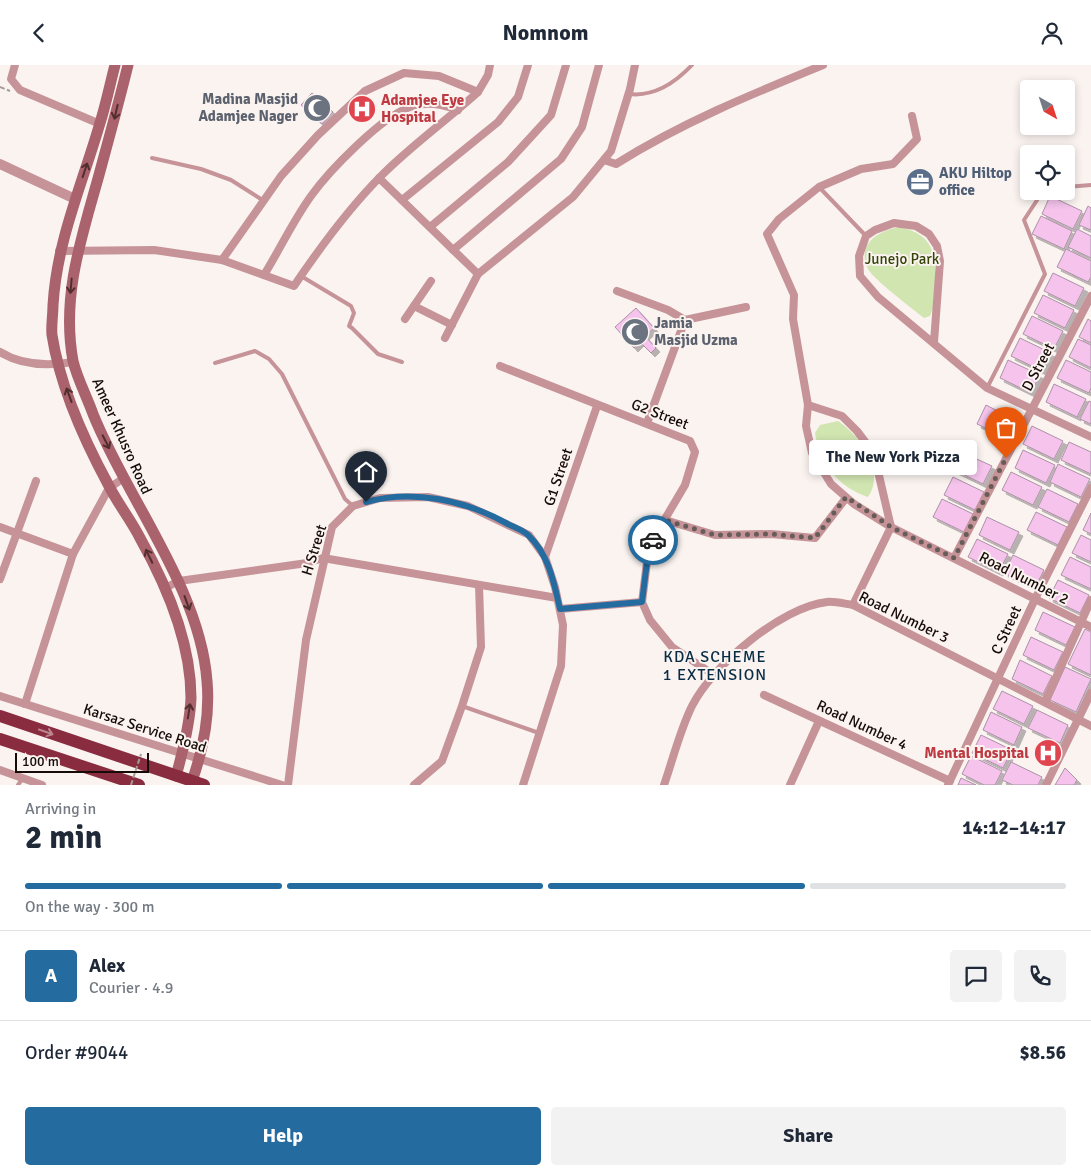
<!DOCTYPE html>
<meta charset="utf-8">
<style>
:root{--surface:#fff;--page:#f2f2f3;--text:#1f2937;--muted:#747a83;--line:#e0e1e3;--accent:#246ca0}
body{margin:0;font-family:Signika,sans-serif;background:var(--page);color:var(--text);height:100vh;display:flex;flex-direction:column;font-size:19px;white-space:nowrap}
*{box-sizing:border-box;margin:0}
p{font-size:16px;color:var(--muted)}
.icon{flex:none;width:28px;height:28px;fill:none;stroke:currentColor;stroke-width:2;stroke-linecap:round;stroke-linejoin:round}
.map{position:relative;height:720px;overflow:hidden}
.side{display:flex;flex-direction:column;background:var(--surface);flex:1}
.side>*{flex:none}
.needle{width:32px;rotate:141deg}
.fabs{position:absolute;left:1020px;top:15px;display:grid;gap:10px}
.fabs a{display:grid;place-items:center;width:55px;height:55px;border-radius:5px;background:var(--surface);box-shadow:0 2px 8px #0003;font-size:25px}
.scale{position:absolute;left:15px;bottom:12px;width:134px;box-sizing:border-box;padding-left:5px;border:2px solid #170b07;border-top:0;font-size:14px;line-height:18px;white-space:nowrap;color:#170b07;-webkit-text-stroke:4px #faf3f0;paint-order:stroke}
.pin{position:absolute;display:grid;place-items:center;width:42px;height:42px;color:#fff;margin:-51px -21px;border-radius:50% 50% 50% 0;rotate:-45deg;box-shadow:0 0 5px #0007}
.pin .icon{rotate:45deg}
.courier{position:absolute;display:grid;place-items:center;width:50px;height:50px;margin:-25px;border:4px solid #246ca0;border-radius:50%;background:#fff;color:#222;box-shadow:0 1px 6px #0007}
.bubble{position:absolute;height:35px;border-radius:5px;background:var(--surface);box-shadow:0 2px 8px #0003;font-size:16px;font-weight:700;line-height:35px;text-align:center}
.headline em{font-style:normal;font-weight:700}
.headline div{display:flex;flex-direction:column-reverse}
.headline{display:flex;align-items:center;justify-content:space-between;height:85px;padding:0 25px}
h1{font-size:32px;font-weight:700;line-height:38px}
.bar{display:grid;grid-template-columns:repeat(4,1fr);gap:8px 5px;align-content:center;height:60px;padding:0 25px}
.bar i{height:6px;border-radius:4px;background:var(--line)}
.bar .selected{background:var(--accent)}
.bar p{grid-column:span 4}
.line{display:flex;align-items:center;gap:12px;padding:0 25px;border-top:1px solid var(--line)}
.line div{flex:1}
.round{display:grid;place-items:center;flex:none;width:52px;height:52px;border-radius:5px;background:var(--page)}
.primary-button{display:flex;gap:10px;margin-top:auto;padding:10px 25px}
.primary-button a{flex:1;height:58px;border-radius:5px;background:var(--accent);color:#fff;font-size:20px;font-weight:700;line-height:58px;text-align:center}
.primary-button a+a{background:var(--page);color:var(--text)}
header{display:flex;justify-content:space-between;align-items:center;height:65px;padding:0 25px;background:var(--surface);font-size:22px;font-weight:700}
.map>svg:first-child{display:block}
.green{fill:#d1e5b1}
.building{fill:#f5c3ec;stroke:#ab91a6;filter:url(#shadow)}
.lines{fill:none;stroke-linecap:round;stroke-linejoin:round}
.path{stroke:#a59c98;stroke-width:2;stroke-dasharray:5 2.5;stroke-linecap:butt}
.service{stroke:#c69398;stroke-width:4}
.minor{stroke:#c69398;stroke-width:8}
.tertiary{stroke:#c69398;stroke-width:10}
.secondary{stroke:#aa626c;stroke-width:11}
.trunk{stroke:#8a2c40;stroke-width:12}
.path-bridge{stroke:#a59c98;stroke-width:2;stroke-dasharray:5 2.5;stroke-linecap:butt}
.oneway{stroke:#522e2f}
.oneway2{stroke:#bc868f}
.done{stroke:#665c59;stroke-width:5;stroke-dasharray:0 9}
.route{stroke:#246ca0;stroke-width:6}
.labels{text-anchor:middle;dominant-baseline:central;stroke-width:4;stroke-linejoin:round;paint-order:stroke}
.worship-label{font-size:15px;font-weight:bold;fill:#5b616d;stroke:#faf3f0;text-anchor:end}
.health-label{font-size:15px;font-weight:bold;fill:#be3a42;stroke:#faf3f0;text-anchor:start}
.service-label{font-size:15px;font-weight:bold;fill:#4e5e75;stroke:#faf3f0;text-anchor:start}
.park-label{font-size:15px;fill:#334405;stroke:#faf3f0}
.street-label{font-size:15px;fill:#170b07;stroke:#faf3f0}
.neighbourhood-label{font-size:16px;letter-spacing:1px;fill:#092c45;stroke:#faf3f0}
</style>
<header><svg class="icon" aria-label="back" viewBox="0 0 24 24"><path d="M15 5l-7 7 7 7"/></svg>Nomnom<svg class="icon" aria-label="person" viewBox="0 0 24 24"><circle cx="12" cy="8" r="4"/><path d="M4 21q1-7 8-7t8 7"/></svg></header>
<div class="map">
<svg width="1091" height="720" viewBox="0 0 1091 720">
<defs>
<filter id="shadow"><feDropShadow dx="4" dy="4" stdDeviation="0" flood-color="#0004"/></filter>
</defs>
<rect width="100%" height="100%" fill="#faf3f0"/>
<!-- green -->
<g class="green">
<path d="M899 162C945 171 935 206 933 243L930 251 924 253C913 244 873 214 868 204 856 179 878 166 899 162Z"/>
<path d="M838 356C860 371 886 406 868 432 838 422 820 399 815 368L820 360Z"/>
</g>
<!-- building -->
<g class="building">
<path d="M312 28 333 47 322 59 301 40Z"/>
<path d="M1050 131 1082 146 1073 164 1042 149Z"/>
<path d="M1088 141 1091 143V165L1079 160Z"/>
<path d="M1041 151 1072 166 1064 184 1032 169Z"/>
<path d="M1077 164 1091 171V193L1068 182Z"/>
<path d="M1066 184 1091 196V212L1088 217 1057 202Z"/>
<path d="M1053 208 1084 223 1075 241 1044 226Z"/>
<path d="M1043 230 1074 245 1065 263 1034 248Z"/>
<path d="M636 243 654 263 645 271 656 283 651 288 640 277 634 283 615 262Z"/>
<path d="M1032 251 1063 266 1054 284 1023 269Z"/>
<path d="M1088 254 1091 256V278L1079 272Z"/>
<path d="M1020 273 1051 288 1042 306 1011 291Z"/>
<path d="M1078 274 1091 280V303L1069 292Z"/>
<path d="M1008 295 1040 310 1031 328 1000 313Z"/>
<path d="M1066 295 1091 307V323L1089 328 1057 313Z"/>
<path d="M1054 319 1086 334 1077 352 1046 337Z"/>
<path d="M1089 336 1091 337V359L1080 354Z"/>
<path d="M986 340 1017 356 1009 374 977 359Z"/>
<path d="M1032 361 1063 376 1054 394 1023 379Z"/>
<path d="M1069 377 1091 387V409L1061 395Z"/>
<path d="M944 379 992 401 983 419 952 404Z"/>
<path d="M1023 385 1055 400 1046 418 1015 403Z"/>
<path d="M1058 399 1090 414 1081 432 1050 417Z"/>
<path d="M1011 407 1042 422 1033 440 1002 425Z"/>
<path d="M953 412 984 427 975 445 944 430Z"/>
<path d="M1047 424 1078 439 1069 457 1038 442Z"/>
<path d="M942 434 973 449 964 467 933 452Z"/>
<path d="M1036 447 1067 462 1058 480 1027 465Z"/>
<path d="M1091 448V469L1083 465Z"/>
<path d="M987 452 1019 467 1010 485 979 470Z"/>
<path d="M1081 470 1091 475V497L1072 488Z"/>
<path d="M977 474 1008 489 999 507 968 492Z"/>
<path d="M1013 490 1044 505 1035 523 1004 508Z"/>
<path d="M1070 492 1091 502V524L1061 510Z"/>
<path d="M1058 515 1089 530 1080 548 1049 533Z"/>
<path d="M1043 547 1075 562 1066 580 1035 565Z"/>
<path d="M1085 564 1091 567V610L1068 599Z"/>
<path d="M1031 572 1063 587 1054 605 1023 590Z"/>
<path d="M1020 595 1052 611 1043 629 1012 614Z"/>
<path d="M1065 602 1091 614 1076 647 1050 635Z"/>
<path d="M1002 626 1033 641 1024 659 993 644Z"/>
<path d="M1037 645 1068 660 1060 678 1028 663Z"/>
<path d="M991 647 1022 662 1014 680 983 665Z"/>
<path d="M981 670 1012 685 1003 703 972 688Z"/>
<path d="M971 691 1002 706 995 720H984L962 709Z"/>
<path d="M1011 697 1042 712 1038 720H1013L1002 715Z"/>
<path d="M1065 703 1077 715 1074 720H1055Z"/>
<path d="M961 713 976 720H958Z"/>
</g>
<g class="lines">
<!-- path -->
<path class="path" d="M0 22 10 26"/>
<!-- service -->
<g class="service">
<path d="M629 29C654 32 675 18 692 0"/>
<path d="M152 93 201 104 231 115 264 136"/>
<path d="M819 122 866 171"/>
<path d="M1066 122 1091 120"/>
<path d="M301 211 351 241 354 248 349 261 352 263 378 289 402 297"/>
<path d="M215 298 255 286 269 294 282 309 345 434 353 441"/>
<path d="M987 323 1045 209 1024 155 1043 126"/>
<path d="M462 641 539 668"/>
<path d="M18 720 23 713"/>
</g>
<!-- minor -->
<g class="minor">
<path d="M15 0 11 14 20 25 100 59"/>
<path d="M912 51 917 74 893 99 861 104 819 122 779 154 767 169 794 230 793 254 808 340 806 361 812 388 831 419 854 439 891 462 1091 562"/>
<path d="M604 95 616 99C681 58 752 29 823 0"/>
<path d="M379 113 478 209"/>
<path d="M402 135 498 57 518 32 528 0"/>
<path d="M430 162 508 97 551 50 566 0"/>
<path d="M453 185 561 94 582 62 599 0"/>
<path d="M59 186 154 185 222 195 294 221C321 181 348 144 382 110 412 80 447 55 478 27L488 10 490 0"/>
<path d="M222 195 281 111 318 70 365 26 404 8 439 11 478 27"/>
<path d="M264 210C280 184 293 156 311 131 329 106 381 52 410 42 427 36 442 39 458 45"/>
<path d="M617 226 668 245 685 255 647 358"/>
<path d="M414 241 452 260"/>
<path d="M405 254 431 216"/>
<path d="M685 255 746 242"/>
<path d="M445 273 478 209 573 132 611 86 630 24 635 0"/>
<path d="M934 277 940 196 937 181 929 169 916 161 894 158 875 165 866 171 859 191 860 211 878 232 987 323 1091 372"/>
<path d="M0 287C21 300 49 301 73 297"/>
<path d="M500 301 690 376 695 387 685 420 649 481 642 537 650 555 672 582 714 610"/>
<path d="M808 340 842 351 857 366 866 378 877 402 891 462 853 540"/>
<path d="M665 455 715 470 771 469 815 473 846 433"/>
<path d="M0 462 73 489"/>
<path d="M545 492 597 341"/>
<path d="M954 493 1091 231"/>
<path d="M0 514 36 416"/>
<path d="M165 523 179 516 307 498 323 493 557 533"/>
<path d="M560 544 642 537"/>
<path d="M764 630 950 716"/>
<path d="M0 631 282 720"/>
<path d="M1045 637 1091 535"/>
<path d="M25 639 73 489 109 423 124 413"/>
<path d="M0 705 42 720"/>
<path d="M288 720 306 575 332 462 353 441 380 433 428 432 468 441 529 470 545 492 555 522 563 560 561 601 523 720"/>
<path d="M414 720 442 696 462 641 481 582 479 520"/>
<path d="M664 720C673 694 680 665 692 641 712 601 781 542 827 537 835 536 845 539 853 540L1091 661"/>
<path d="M790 720 819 656"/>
<path d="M948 720 1035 534 1091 423"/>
<path d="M1046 720 1091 628"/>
</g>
<!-- tertiary -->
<path class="tertiary" d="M0 99 75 134"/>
<!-- secondary -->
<g class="secondary">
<path d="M115 0C110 19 106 39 100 58 82 120 57 175 53 240 53 250 51 261 52 270 60 322 84 375 109 421 118 439 131 455 140 473 167 521 191 577 191 633 190 658 183 686 176 711"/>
<path d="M128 0C119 37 109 73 99 110 82 171 61 231 73 296 77 313 87 332 93 349 127 434 200 523 207 616 210 649 203 685 192 716"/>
</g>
<!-- trunk -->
<g class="trunk">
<path d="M0 651 204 720"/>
<path d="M0 674 139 720"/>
</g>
<!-- path-bridge -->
<path class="path-bridge" d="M131 720 141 689"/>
</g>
<!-- one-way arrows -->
<defs><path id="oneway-shaft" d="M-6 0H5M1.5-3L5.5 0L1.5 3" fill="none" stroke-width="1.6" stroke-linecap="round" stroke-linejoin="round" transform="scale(1.25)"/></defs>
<g class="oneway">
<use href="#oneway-shaft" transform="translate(116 47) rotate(103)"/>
<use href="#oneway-shaft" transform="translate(85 105) rotate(-72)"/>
<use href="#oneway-shaft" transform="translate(71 221) rotate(95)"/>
<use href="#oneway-shaft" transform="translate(69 330) rotate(-110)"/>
<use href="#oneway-shaft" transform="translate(106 377) rotate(63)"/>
<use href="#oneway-shaft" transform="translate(149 491) rotate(-116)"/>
<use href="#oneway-shaft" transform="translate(187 538) rotate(70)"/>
<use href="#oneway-shaft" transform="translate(189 646) rotate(-81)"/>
</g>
<use class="oneway2" href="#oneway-shaft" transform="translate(46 667) rotate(19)"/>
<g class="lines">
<!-- done -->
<path class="done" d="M653 475 665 455 715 470 771 469 815 473 846 432 891 462 954 493 1006 393"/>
<!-- route -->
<path class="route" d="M366 437C413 424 464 435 506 458 513 462 524 465 529 471 549 490 554 518 560 544L642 537 649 481 653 475"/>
</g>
<!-- icons -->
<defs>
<symbol id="mosque-disc" viewBox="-11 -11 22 22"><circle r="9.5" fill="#6b7280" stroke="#faf3f0"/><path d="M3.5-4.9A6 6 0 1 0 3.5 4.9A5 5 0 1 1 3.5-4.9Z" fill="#fff"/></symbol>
<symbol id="hospital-disc" viewBox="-11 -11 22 22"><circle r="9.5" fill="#e0444e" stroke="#faf3f0"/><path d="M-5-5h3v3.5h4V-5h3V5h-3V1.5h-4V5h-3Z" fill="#fff"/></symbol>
<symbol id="office-disc" viewBox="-11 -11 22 22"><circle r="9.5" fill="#5c6f8a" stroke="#faf3f0"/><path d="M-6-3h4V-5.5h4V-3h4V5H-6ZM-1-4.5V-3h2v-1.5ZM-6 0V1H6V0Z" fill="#fff"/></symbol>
</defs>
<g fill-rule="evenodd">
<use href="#mosque-disc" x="301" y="27" width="32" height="32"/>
<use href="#hospital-disc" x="346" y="28" width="32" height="32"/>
<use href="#office-disc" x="904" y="101" width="32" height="32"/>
<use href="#mosque-disc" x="619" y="251" width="32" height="32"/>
<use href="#hospital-disc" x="1032" y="672" width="32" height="32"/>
</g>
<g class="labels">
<!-- worship labels -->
<g class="worship-label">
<text x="298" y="34">Madina Masjid<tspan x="298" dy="17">Adamjee Nager</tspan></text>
<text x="654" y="258" text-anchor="start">Jamia<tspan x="654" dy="17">Masjid Uzma</tspan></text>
</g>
<!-- health labels -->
<g class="health-label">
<text x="381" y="35">Adamjee Eye<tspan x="381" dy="17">Hospital</tspan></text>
<text x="1029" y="688" text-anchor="end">Mental Hospital</text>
</g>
<!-- service labels -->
<g class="service-label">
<text x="939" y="108">AKU Hiltop<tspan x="939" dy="17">office</tspan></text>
</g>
<!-- park labels -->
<g class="park-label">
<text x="902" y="194">Junejo Park</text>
</g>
<!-- street labels -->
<g class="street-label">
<text transform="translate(1038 302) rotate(-62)">D Street</text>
<text transform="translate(660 349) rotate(21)">G2 Street</text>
<text transform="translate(122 371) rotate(66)">Ameer Khusro Road</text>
<text transform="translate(558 412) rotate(-71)">G1 Street</text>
<text transform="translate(314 485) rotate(-73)">H Street</text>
<text transform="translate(1024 513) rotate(27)">Road Number 2</text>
<text transform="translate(904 552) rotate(26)">Road Number 3</text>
<text transform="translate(1006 565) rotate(-65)">C Street</text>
<text transform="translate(862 660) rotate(25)">Road Number 4</text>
<text transform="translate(145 663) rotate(18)">Karsaz Service Road</text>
</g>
<!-- neighbourhood labels -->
<g class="neighbourhood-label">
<text x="715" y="592">KDA SCHEME<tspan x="715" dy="18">1 EXTENSION</tspan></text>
</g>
</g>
</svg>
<div class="fabs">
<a><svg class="needle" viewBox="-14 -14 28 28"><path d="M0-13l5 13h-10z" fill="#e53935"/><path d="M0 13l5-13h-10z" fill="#747a83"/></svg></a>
<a><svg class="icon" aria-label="locate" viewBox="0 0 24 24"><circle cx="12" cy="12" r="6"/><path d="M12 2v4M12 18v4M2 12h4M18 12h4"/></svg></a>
</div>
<div class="scale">100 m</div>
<div class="pin" style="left:1006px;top:393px;background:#ea580c"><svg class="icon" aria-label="bag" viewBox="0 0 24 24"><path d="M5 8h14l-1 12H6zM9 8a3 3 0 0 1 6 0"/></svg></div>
<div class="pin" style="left:366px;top:437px;background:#1f2937"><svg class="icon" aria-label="home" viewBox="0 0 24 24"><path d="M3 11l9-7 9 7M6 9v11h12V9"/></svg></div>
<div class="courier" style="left:653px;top:475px"><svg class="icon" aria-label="car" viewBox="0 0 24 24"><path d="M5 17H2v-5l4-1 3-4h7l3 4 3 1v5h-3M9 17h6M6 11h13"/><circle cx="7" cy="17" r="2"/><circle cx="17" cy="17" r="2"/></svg></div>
<div class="bubble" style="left:809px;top:375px;width:168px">The New York Pizza</div>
</div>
<section class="side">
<div class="headline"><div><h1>2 min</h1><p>Arriving in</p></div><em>14:12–14:17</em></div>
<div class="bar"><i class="selected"></i><i class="selected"></i><i class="selected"></i><i></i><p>On the way · 300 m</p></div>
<div class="line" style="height:90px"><b class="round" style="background:var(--accent);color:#fff">A</b><div><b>Alex</b><p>Courier · 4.9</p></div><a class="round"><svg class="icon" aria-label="chat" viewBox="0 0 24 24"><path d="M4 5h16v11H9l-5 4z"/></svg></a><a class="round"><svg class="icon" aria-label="phone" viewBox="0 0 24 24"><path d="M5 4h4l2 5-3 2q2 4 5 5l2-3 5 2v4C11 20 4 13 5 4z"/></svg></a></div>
<div class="line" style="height:65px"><div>Order #9044</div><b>$8.56</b></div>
<div class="primary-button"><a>Help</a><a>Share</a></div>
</section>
